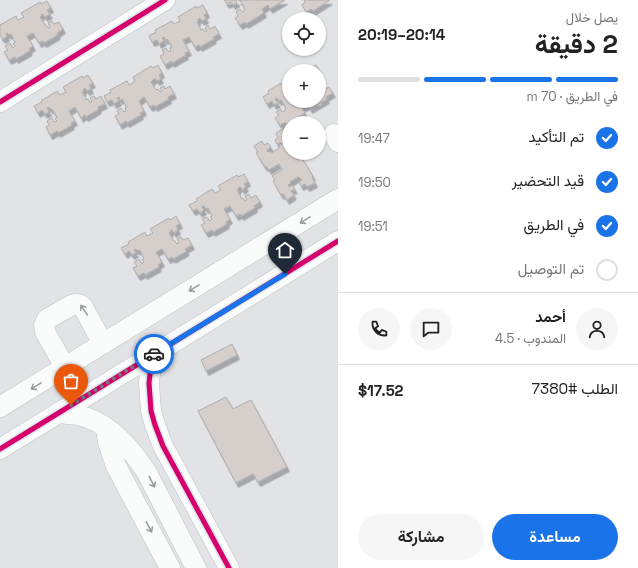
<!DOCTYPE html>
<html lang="ar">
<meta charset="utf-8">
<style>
:root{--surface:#fff;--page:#f6f6f6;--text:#222;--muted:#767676;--line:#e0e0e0;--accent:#1a73e8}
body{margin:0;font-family:"Space Grotesk",Vazirmatn,sans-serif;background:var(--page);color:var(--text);direction:rtl;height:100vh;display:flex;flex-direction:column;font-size:15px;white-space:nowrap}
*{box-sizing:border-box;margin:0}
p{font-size:13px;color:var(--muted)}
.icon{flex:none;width:22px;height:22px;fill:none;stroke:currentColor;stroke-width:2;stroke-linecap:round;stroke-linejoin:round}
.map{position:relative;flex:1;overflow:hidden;direction:ltr}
.details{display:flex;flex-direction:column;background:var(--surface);width:300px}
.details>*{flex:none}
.fabs{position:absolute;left:282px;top:12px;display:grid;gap:8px}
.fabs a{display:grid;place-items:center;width:44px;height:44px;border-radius:50%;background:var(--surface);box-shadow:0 1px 3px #0004;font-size:20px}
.pin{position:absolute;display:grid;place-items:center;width:34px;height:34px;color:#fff;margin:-41px -17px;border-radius:50% 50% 50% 0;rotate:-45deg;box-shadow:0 0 4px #0007}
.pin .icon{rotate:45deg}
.courier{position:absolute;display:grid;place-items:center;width:40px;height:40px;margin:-20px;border:3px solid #1a73e8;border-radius:50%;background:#fff;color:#222;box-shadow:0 1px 5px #0007}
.head em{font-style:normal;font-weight:700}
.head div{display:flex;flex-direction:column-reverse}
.head{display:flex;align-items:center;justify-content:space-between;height:68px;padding:0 20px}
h1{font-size:26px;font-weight:700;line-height:30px}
.bar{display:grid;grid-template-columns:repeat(4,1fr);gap:6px 4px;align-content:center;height:48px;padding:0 20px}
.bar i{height:5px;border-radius:3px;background:var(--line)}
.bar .active{background:var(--accent)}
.bar p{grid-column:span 4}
.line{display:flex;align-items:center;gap:10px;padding:0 20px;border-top:1px solid var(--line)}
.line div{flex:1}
.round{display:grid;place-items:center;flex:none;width:42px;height:42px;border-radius:21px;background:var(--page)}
ol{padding:0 20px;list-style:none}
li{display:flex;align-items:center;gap:12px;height:44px}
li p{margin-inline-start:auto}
li .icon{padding:4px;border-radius:50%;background:var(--accent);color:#fff;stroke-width:4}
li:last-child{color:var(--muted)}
li i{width:22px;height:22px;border:2px solid var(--line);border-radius:50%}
.cta{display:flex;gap:8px;margin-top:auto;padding:8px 20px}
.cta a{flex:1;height:46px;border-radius:24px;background:var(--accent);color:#fff;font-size:16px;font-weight:700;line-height:46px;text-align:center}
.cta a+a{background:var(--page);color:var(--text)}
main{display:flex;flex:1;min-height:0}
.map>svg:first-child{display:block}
.building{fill:#d5ceca;stroke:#adadad;filter:url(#shadow)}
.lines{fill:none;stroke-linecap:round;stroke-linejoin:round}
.minor-casing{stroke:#bec0c3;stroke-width:21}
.minor{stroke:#fafbfb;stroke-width:20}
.cycleway-casing{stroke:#dfe2e9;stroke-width:8}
.cycleway{stroke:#d6006c;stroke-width:5}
.oneway{stroke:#9b9c9e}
.done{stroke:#76777a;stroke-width:4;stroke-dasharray:0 7.2}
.route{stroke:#1a73e8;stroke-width:5}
</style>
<main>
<section class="details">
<div class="head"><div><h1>2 دقيقة</h1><p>يصل خلال</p></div><em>20:14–20:19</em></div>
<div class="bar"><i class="active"></i><i class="active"></i><i class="active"></i><i></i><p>في الطريق · 70 m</p></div>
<ol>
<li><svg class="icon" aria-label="check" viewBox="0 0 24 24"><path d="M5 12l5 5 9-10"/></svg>تم التأكيد<p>19:47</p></li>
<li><svg class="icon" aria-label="check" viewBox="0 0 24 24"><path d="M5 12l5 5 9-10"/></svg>قيد التحضير<p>19:50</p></li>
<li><svg class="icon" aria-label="check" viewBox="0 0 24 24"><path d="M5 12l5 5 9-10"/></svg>في الطريق<p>19:51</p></li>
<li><i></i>تم التوصيل</li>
</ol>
<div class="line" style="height:72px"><a class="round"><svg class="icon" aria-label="person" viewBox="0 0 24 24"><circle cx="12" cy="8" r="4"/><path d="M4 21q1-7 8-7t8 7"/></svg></a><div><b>أحمد</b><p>المندوب · 4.5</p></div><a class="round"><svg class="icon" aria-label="chat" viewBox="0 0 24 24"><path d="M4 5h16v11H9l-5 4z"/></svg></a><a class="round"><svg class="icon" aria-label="phone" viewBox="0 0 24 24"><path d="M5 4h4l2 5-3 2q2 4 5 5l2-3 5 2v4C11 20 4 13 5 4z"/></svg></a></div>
<div class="line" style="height:52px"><div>الطلب #7380</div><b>$17.52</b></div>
<div class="cta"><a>مساعدة</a><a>مشاركة</a></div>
</section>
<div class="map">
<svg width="338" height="568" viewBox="0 0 338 568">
<defs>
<filter id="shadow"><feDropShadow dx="2.5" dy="4.5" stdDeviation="0" flood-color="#0004"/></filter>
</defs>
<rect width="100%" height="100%" fill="#e1e3e7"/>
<!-- building -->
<g class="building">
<path d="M224 0H236L237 3 233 5 231 2 227 4Z"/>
<path d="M238 0H285L270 9 268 5 262 9 264 13 246 24 245 22 240 25 235 18 238 16 236 12 240 9 242 12 244 11V10L245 9 240 0 239 1Z"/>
<path d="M304 0H330L313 11 311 9 306 12 302 5 305 2Z"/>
<path d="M47 1 51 8 47 10 50 14 45 17 43 14 41 15 42 16 40 17 45 25H46L48 28 50 27 48 23 52 21 54 24 59 22 63 29 57 33 58 35 44 43 43 41 39 43 33 33 27 36 33 46 29 49 30 51 16 59 15 57 9 60 4 52 8 50 5 46 10 43 13 48 15 46 13 44 15 43 11 34 9 35 7 33 6 34 7 37 3 39 0 36V25L16 16 18 20 24 17 21 13 40 2 41 4Z"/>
<path d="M203 5 207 13 204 15 206 19 202 21 200 18 198 19V21L197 22 201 30 203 29 205 32 207 31 205 28 208 25 210 29 215 26 219 34 213 37 214 39 200 47 199 45 195 47 189 37 183 40 189 51 185 53 186 55 172 63 171 61 165 65 160 56 164 54 162 50 166 48 169 52 171 51 170 48 172 47 167 39 165 40 164 37 162 38 164 41 159 44 157 40 152 42 149 36 156 32 155 30 172 21 174 24 180 21 178 17 196 6 197 8Z"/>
<path d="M158 65 162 73 159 75 161 79 157 81 155 78 151 82 156 90 158 89 160 92 162 91 160 88 164 86 165 89 170 86 174 94 168 97 169 99 155 107 154 105 150 107 144 97 139 101 144 111 140 113 141 115 127 123 126 121 120 125 115 116 119 114 117 111 121 108 124 112 126 111 125 108 127 107 122 99 120 100 119 97 117 98 119 101 114 104 112 100 107 102 104 96 111 92 110 90 127 81 129 85 135 81 133 77 151 66 153 68Z"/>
<path d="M316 65 321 73 319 74V71H302L309 66 310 68Z"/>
<path d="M88 75 93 83 89 85 91 89 87 91 85 88 83 90 84 91 82 92 87 100 88 99 90 103 92 101 90 98 94 96 96 99 101 96 105 104 98 107 99 109 86 117 85 115 81 118 75 107 69 111 75 121 71 123 72 125 58 133 57 131 50 135 46 127 49 125 47 121 52 118 54 122 57 121 55 119 57 117 52 109 51 110 49 107 47 108 49 112 45 114 42 110 38 113 34 106 42 102 41 101 57 91 60 95 66 92 63 87 82 76 83 78Z"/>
<path d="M281 83 282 85 286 83 289 87V101H319V92L320 91 319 88 323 85 325 89 329 87 333 93 326 97 327 99 310 109 308 105 302 108 305 113 286 124 285 122 280 125 275 118 279 115 276 112 281 109 282 112 285 111 284 110 286 108 281 100 279 101 277 98 275 99 278 103 274 105 272 101 267 104 263 97 269 93 268 91Z"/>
<path d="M282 129 286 136 288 135 289 137V153H296L294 154 298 160 302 158 313 176 312 177 315 183 307 187 305 184 301 186 299 182 302 180 300 178H299L298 177 290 182 291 183 288 185 289 187 292 185 295 189 291 191 294 195 287 200 283 194 281 195 273 181 275 180 272 176 282 170 279 164 269 170 266 166 265 167 256 153 258 152 254 146 262 141 264 145 268 143 271 147 267 150 268 152 270 151 272 153 280 147 279 146 282 144 280 142 277 144 275 140 278 138 276 133Z"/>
<path d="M244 174 248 182 244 184 246 187 242 190 241 187 238 188 239 189 237 190 242 199 243 198 245 201 247 200 245 196 249 194 251 198 256 195 260 202 254 206 255 208 241 216 240 214 236 216 230 206 224 209 230 219 226 222 227 224 213 232 212 230 206 233 201 225 205 223 202 219 207 217 210 221 212 219 210 217 212 216 208 208 206 209 204 206 202 207 204 210 200 213 197 209 193 211 189 205 197 201 196 199 212 189 215 193 221 190 218 186 237 175 238 177Z"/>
<path d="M176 216 180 224 176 226 178 230 174 233 172 230 170 231 171 232 169 233 174 241H175L177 244 179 243 177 239 181 237 183 240 188 238 192 245 185 249 187 251 173 259 172 257 168 259 162 249 156 252 162 262 158 265 159 267 145 275 144 273 138 276 133 268 137 266 134 262 139 259 142 264 144 262 142 260 144 259 140 250 138 251 136 249 134 250 136 253 132 255 129 251 125 254 121 248 129 244 128 242 145 232 147 236 153 233 150 229 169 218 170 220Z"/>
<path d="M232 344 237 355 206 371 201 360Z"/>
<path d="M226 397 233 409 251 400 287 467 258 482 253 474 236 483 198 411Z"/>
</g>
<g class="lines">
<defs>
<g id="minor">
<path d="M0 102 165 0"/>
<path d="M334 134 338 142"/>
<path d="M152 356 149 383 151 411 155 425 163 446 229 568"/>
<path d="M65 367 45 332 44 325 47 319 72 305C76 303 80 304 83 307L103 344"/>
<path d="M0 407 338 199"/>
<path d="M58 413C64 414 71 414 77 415 107 420 132 449 147 473L196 568"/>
<path d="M106 428 108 442 116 466 170 568"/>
<path d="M0 449 338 241"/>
</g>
</defs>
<!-- minor casing -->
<use href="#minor" class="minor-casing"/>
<!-- minor -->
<use href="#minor" class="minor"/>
<defs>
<g id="cycleway">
<path d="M0 102 165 0"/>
<path d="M152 356 149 383 151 411 155 425 163 446 229 568"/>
<path d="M0 449 338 241"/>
</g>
</defs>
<!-- cycleway casing -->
<use href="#cycleway" class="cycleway-casing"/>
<!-- cycleway -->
<use href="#cycleway" class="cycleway"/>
</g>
<!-- one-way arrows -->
<defs><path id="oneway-shaft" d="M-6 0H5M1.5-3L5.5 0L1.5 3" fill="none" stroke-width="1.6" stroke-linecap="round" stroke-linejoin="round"/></defs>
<g class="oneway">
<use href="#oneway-shaft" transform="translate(305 220) rotate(148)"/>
<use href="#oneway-shaft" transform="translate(194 288) rotate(148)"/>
<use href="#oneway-shaft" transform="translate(84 310) rotate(-124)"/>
<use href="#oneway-shaft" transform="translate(36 386) rotate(148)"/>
<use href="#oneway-shaft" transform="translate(152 482) rotate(63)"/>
<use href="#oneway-shaft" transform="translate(149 527) rotate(62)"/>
</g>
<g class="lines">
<!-- done -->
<path class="done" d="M71 405 154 354"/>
<!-- route -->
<path class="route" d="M154 354 285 274"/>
</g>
</svg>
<div class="fabs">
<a><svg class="icon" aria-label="locate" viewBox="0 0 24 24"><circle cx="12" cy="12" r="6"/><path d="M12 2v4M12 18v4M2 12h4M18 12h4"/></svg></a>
<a>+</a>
<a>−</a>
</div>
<div class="pin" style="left:71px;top:405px;background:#ea580c"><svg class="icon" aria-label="bag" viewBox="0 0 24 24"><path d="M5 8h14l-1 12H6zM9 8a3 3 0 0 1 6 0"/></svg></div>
<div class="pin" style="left:285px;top:274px;background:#1f2937"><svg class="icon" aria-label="home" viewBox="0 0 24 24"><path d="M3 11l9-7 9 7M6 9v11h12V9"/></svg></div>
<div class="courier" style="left:154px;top:354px"><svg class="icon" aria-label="car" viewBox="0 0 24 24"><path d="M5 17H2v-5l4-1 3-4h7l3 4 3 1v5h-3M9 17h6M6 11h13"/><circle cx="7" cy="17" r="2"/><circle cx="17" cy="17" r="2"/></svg></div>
</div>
</main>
